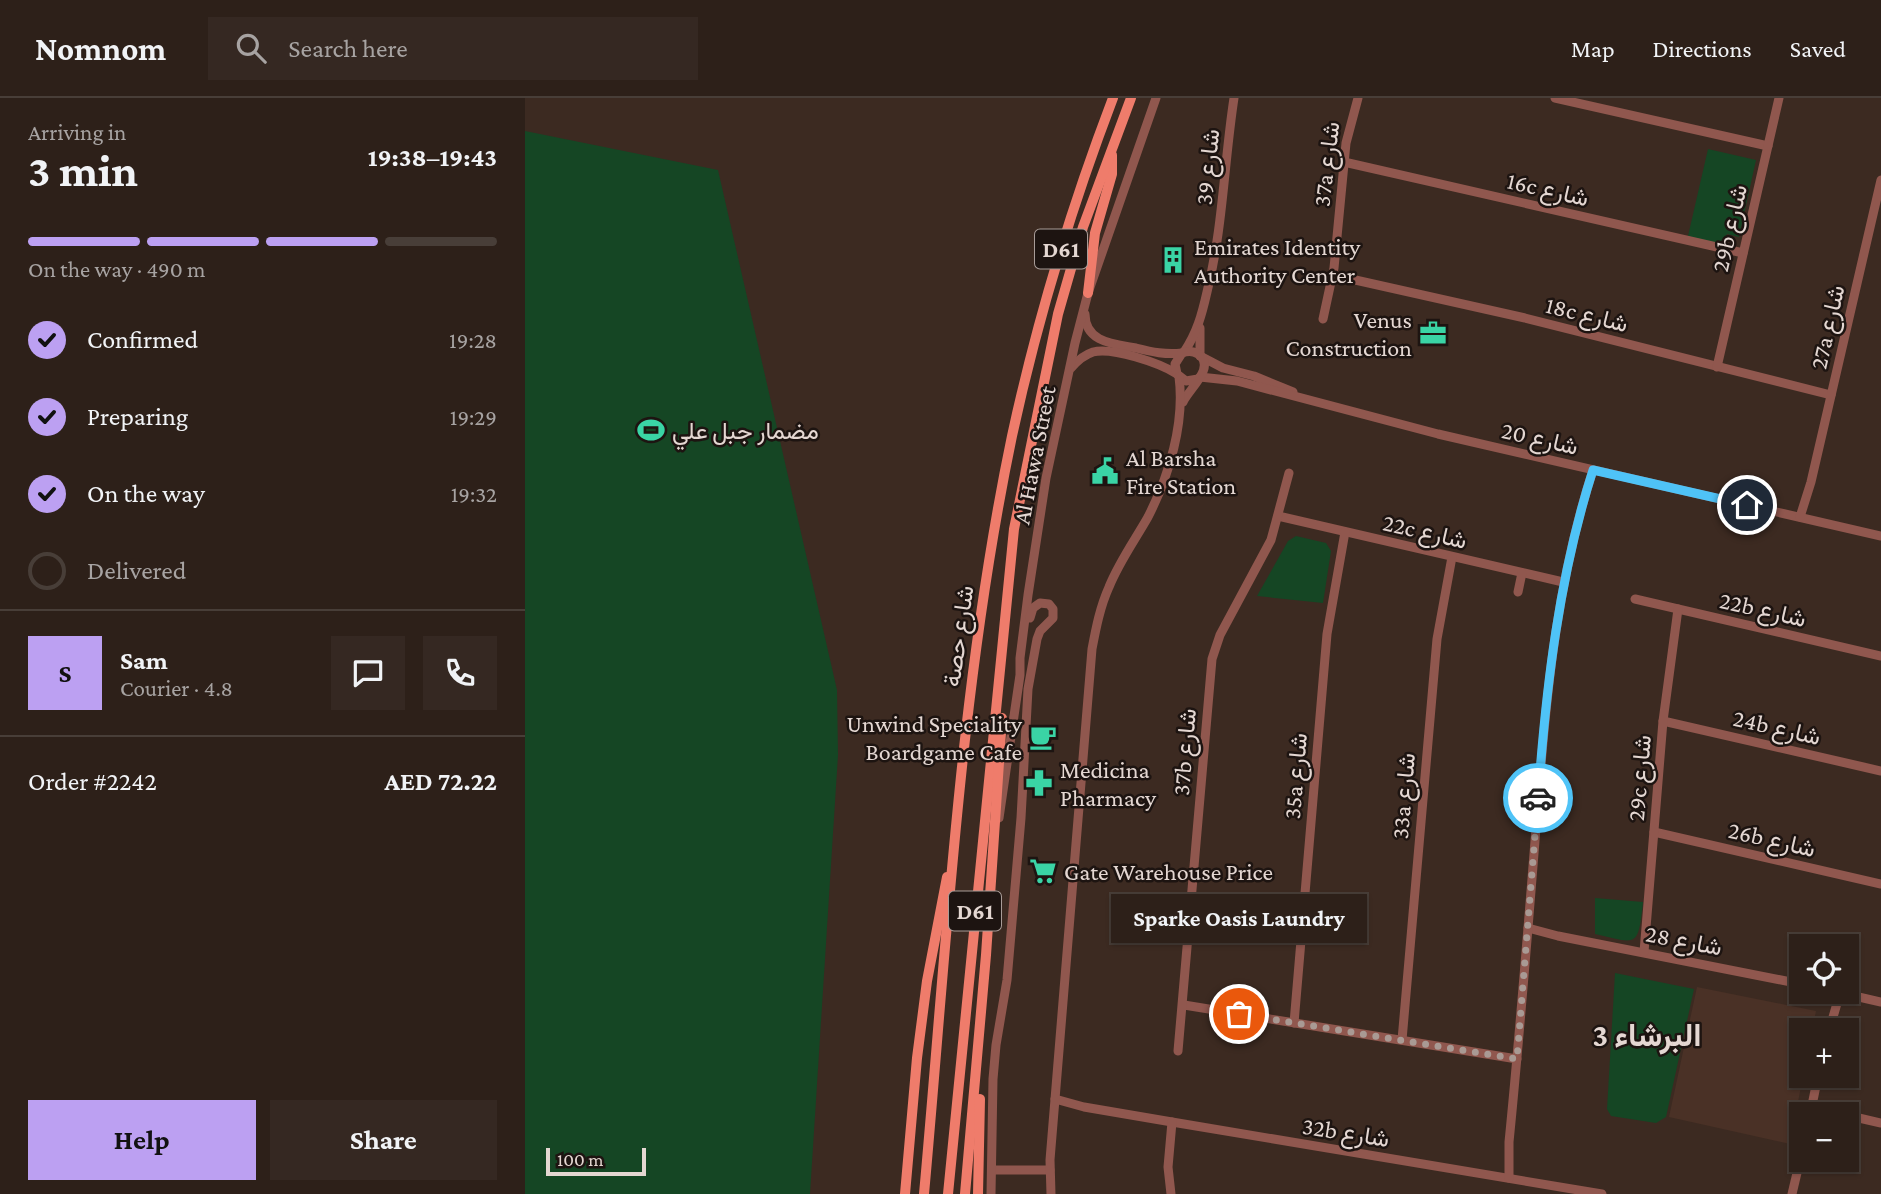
<!DOCTYPE html>
<meta charset="utf-8">
<style>
:root{--surface:#2d2019;--page:#352822;--text:#f1f3f6;--muted:#a7a3a2;--line:#483e38;--accent:#bca0f2}
body{margin:0;font-family:"Crimson Pro",Vazirmatn,serif;background:var(--page);color:var(--text);height:100vh;display:flex;flex-direction:column;font-size:26px;white-space:nowrap}
*{box-sizing:border-box;margin:0}
p{font-size:23px;color:var(--muted)}
.icon{flex:none;width:38px;height:38px;fill:none;stroke:currentColor;stroke-width:2;stroke-linecap:round;stroke-linejoin:round}
.map{position:relative;flex:1;overflow:hidden}
.details{display:flex;flex-direction:column;background:var(--surface);width:525px}
.details>*{flex:none}
.fabs{position:absolute;left:1264px;top:836px;display:grid;gap:14px}
.fabs a{display:grid;place-items:center;width:70px;height:70px;border-radius:0px;background:var(--surface);box-shadow:0 2px 5px #0004,0 0 0 2px var(--line);font-size:35px}
.scale{position:absolute;left:21px;bottom:18px;width:100px;box-sizing:border-box;padding-left:7px;border:4px solid #e4d7d2;border-top:0;font-size:19px;line-height:24px;white-space:nowrap;color:#e4d7d2;-webkit-text-stroke:5px #1d1411;paint-order:stroke}
.pin{position:absolute;display:grid;place-items:center;width:60px;height:60px;color:#fff;margin:-30px;border:4px solid #fff;border-radius:50%;box-shadow:0 2px 7px #0007}
.courier{position:absolute;display:grid;place-items:center;width:70px;height:70px;margin:-35px;border:5px solid #4fc3f7;border-radius:50%;background:#fff;color:#222;box-shadow:0 2px 9px #0007}
.bubble{position:absolute;height:49px;border-radius:0px;background:var(--surface);box-shadow:0 2px 5px #0004,0 0 0 2px var(--line);font-size:23px;font-weight:700;line-height:49px;text-align:center}
.head em{font-style:normal;font-weight:700}
.head div{display:flex;flex-direction:column-reverse}
.head{display:flex;align-items:center;justify-content:space-between;height:119px;padding:0 28px}
h1{font-size:46px;font-weight:700;line-height:52px}
.bar{display:grid;grid-template-columns:repeat(4,1fr);gap:10px 7px;align-content:center;height:84px;padding:0 28px}
.bar i{height:9px;border-radius:5px;background:var(--line)}
.bar .active{background:var(--accent)}
.bar p{grid-column:span 4}
.line{display:flex;align-items:center;gap:18px;padding:0 28px;border-top:2px solid var(--line)}
.line div{flex:1}
.round{display:grid;place-items:center;flex:none;width:74px;height:74px;border-radius:0px;background:var(--page)}
ol{padding:0 28px;list-style:none}
li{display:flex;align-items:center;gap:21px;height:77px}
li p{margin-inline-start:auto}
li .icon{padding:7px;border-radius:50%;background:var(--accent);color:#111;stroke-width:4}
li:last-child{color:var(--muted)}
li i{width:38px;height:38px;border:4px solid var(--line);border-radius:50%}
.button{display:flex;gap:14px;margin-top:auto;padding:14px 28px}
.button a{flex:1;height:80px;border-radius:0px;background:var(--accent);color:#111;font-size:28px;font-weight:700;line-height:80px;text-align:center}
.button a+a{background:var(--page);color:var(--text)}
header{display:flex;align-items:center;gap:42px;box-sizing:border-box;height:98px;padding:0 35px;background:var(--surface);border-bottom:2px solid var(--line)}
header strong{font-size:33px}
nav{display:flex;gap:38px;margin-inline-start:auto;font-size:24px}
.search{width:490px;height:63px;background:var(--page);display:flex;align-items:center;gap:18px;box-sizing:border-box;padding:0 24px;border-radius:0px;color:var(--muted);font-size:26px}
main{display:flex;flex:1;min-height:0}
.map>svg:first-child{display:block}
.built{fill:#4a3126}
.green{fill:#154624}
.lines{fill:none;stroke-linecap:round;stroke-linejoin:round}
.minor{stroke:#90574e;stroke-width:9}
.major{stroke:#ef7c6b;stroke-width:10}
.done{stroke:#a99a94;stroke-width:7;stroke-dasharray:0 12.6}
.route{stroke:#4fc3f7;stroke-width:9}
.labels{text-anchor:middle;dominant-baseline:central;stroke-width:5;stroke-linejoin:round;paint-order:stroke}
.shield{fill:#1d1411;stroke:#a89c98;stroke-width:2}
.shield-label{font-size:23px;font-weight:bold;fill:#e4d7d2}
.street-label{font-size:24px;fill:#e4d7d2;stroke:#1d1411}
.poi-label{font-size:24px;fill:#e4d7d2;stroke:#1d1411;text-anchor:start}
.district-label{font-size:32px;font-weight:bold;fill:#e4d7d2;stroke:#1d1411}
</style>
<header>
<strong>Nomnom</strong>
<div class="search"><svg class="icon" aria-label="search" viewBox="0 0 24 24"><circle cx="10" cy="10" r="6"/><path d="M15 15l6 6"/></svg>Search here</div>
<nav><a>Map</a><a>Directions</a><a>Saved</a></nav>
</header>
<main>
<section class="details">
<div class="head"><div><h1>3 min</h1><p>Arriving in</p></div><em>19:38–19:43</em></div>
<div class="bar"><i class="active"></i><i class="active"></i><i class="active"></i><i></i><p>On the way · 490 m</p></div>
<ol>
<li><svg class="icon" aria-label="check" viewBox="0 0 24 24"><path d="M5 12l5 5 9-10"/></svg>Confirmed<p>19:28</p></li>
<li><svg class="icon" aria-label="check" viewBox="0 0 24 24"><path d="M5 12l5 5 9-10"/></svg>Preparing<p>19:29</p></li>
<li><svg class="icon" aria-label="check" viewBox="0 0 24 24"><path d="M5 12l5 5 9-10"/></svg>On the way<p>19:32</p></li>
<li><i></i>Delivered</li>
</ol>
<div class="line" style="height:126px"><b class="round" style="background:var(--accent);color:#111">S</b><div><b>Sam</b><p>Courier · 4.8</p></div><a class="round"><svg class="icon" aria-label="chat" viewBox="0 0 24 24"><path d="M4 5h16v11H9l-5 4z"/></svg></a><a class="round"><svg class="icon" aria-label="phone" viewBox="0 0 24 24"><path d="M5 4h4l2 5-3 2q2 4 5 5l2-3 5 2v4C11 20 4 13 5 4z"/></svg></a></div>
<div class="line" style="height:91px"><div>Order #2242</div><b>AED 72.22</b></div>
<div class="button"><a>Help</a><a>Share</a></div>
</section>
<div class="map">
<svg width="1356" height="1096" viewBox="0 0 1356 1096">
<rect width="100%" height="100%" fill="#3c2a21"/>
<!-- built -->
<path class="built" d="M1172 889 1291 913 1287 933H1276V978H1278L1265 1046 1144 1019Z"/>
<!-- green -->
<g class="green">
<path d="M0 33 193 72 312 592 313 657 285 1096H0Z"/>
<path d="M1183 51 1231 62 1214 139 1202 136 1199 147 1163 138Z"/>
<path d="M771 438 801 445 806 453 798 505 732 498 763 443Z"/>
<path d="M1070 800 1118 804C1113 850 1113 846 1070 836Z"/>
<path d="M1090 875 1169 891 1141 1019 1131 1025 1086 1018 1082 1011Z"/>
</g>
<g class="lines">
<!-- minor -->
<g class="minor">
<path d="M1030 0 1243 48"/>
<path d="M819 64 1218 155"/>
<path d="M808 177 1000 220 1306 297"/>
<path d="M560 216C560 245 590 246 611 250 627 254 641 257 657 255"/>
<path d="M798 221 809 170 821 45 833 0"/>
<path d="M675 230V258"/>
<path d="M659 254C672 235 677 216 682 194 698 130 699 65 709 0"/>
<path d="M677 259 698 270 729 278 768 294"/>
<path d="M1192 269 1254 0"/>
<path d="M546 270C552 263 559 257 568 254 587 249 635 265 652 276"/>
<path d="M675 279 712 283 913 336 1356 438"/>
<path d="M658 304C664 291 692 268 673 256 667 252 662 253 657 255L650 266 652 276 661 283 673 281"/>
<path d="M753 418 1038 484"/>
<path d="M1275 419 1286 384 1356 82"/>
<path d="M993 494 997 475"/>
<path d="M1110 501 1356 558"/>
<path d="M1138 623 1356 673"/>
<path d="M474 720 495 577V560L503 497 521 380 550 245 563 195 631 0"/>
<path d="M1129 734 1356 786"/>
<path d="M1003 830 1033 838 1276 886"/>
<path d="M1119 854 1138 623 1153 511"/>
<path d="M1312 894 1356 904"/>
<path d="M659 907 992 961"/>
<path d="M769 925 802 536 820 434"/>
<path d="M1304 933 1315 895"/>
<path d="M877 942 912 541 927 459"/>
<path d="M653 953 687 561 695 537 746 442 764 375"/>
<path d="M530 1001 559 1009 647 1024 1077 1096"/>
<path d="M1286 1009 1319 1017"/>
<path d="M1285 1017 1293 978"/>
<path d="M1321 1017 1356 1025"/>
<path d="M467 1072H525"/>
<path d="M984 1080V1044C994 944 1002 844 1010 743 1019 618 1029 492 1068 372"/>
<path d="M466 1096 468 981 471 947 482 882 496 720 503 591 512 541 515 533 528 520V511L524 506 515 505 508 510 505 520"/>
<path d="M526 1096 525 1062 567 551C571 530 575 509 584 489 594 464 610 442 623 419 644 378 660 325 654 279"/>
<path d="M646 1096 643 1069 647 1024"/>
<path d="M1267 1096 1276 1058"/>
</g>
<!-- major -->
<g class="major">
<path d="M563 195 570 135 587 76V57"/>
<path d="M380 1096 392 960 402 883 422 779"/>
<path d="M399 1096C422 843 435 587 487 338 512 223 546 110 588 0"/>
<path d="M423 1096 489 431 533 216 558 129 606 0"/>
<path d="M440 1096 461 857 477 620"/>
<path d="M453 1096 455 1001"/>
</g>
</g>
<g class="lines">
<!-- done -->
<path class="done" d="M714 916 992 961 1013 700"/>
<!-- route -->
<path class="route" d="M1013 700C1021 589 1034 478 1068 372L1222 407"/>
</g>
<!-- icons -->
<defs>
<symbol id="building-bare" viewBox="-9 -9 18 18"><path d="M-4-6H4V6H1V3H-1V6H-4ZM-2.5-4.3h1.7v1.8h-1.7ZM.8-4.3h1.7v1.8H.8ZM-2.5-1h1.7V.8h-1.7ZM.8-1h1.7V.8H.8Z" fill="#3ad4a5" stroke="#1d1411" stroke-width="2.5" paint-order="stroke"/></symbol>
<symbol id="office-bare" viewBox="-9 -9 18 18"><path d="M-6-3h4V-5.5h4V-3h4V5H-6ZM-1-4.5V-3h2v-1.5ZM-6 0V1H6V0Z" fill="#3ad4a5" stroke="#1d1411" stroke-width="2.5" paint-order="stroke"/></symbol>
<symbol id="stadium-bare" viewBox="-9 -9 18 18"><path d="M0-5a6.5 5 0 1 0 0 10a6.5 5 0 1 0 0-10ZM-3.5-1.8h7v3.6h-7Z" fill="#3ad4a5" stroke="#1d1411" stroke-width="2.5" paint-order="stroke"/></symbol>
<symbol id="civic-bare" viewBox="-9 -9 18 18"><path d="M-.6-6.5H3V-4.5H.6V-3L4-1V1h2V6H-6V1h2V-1L-.6-3ZM-1.2 2.5V6h2.4V2.5Z" fill="#3ad4a5" stroke="#1d1411" stroke-width="2.5" paint-order="stroke"/></symbol>
<symbol id="cafe-bare" viewBox="-9 -9 18 18"><path d="M-5.5-4.5H6V0H3Q3 3.5 0 3.5H-2.5Q-5.5 3.5-5.5 0ZM3-3.2v2h1.7v-2ZM-6 4.5H4V6H-6Z" fill="#3ad4a5" stroke="#1d1411" stroke-width="2.5" paint-order="stroke"/></symbol>
<symbol id="pharmacy-bare" viewBox="-9 -9 18 18"><path d="M-2-6h4v4h4v4h-4v4h-4v-4h-4v-4h4Z" fill="#3ad4a5" stroke="#1d1411" stroke-width="2.5" paint-order="stroke"/></symbol>
<symbol id="supermarket-bare" viewBox="-9 -9 18 18"><path d="M-6-5.5h2.5l.6 2H6L4.5 2H-2.5L-4.4-4H-6ZM-1.5 3.2a1.3 1.3 0 1 0 .1 0ZM3 3.2a1.3 1.3 0 1 0 .1 0Z" fill="#3ad4a5" stroke="#1d1411" stroke-width="2.5" paint-order="stroke"/></symbol>
</defs>
<g fill-rule="evenodd">
<use href="#building-bare" x="629" y="143" width="38" height="38"/>
<use href="#office-bare" x="889" y="216" width="38" height="38"/>
<use href="#stadium-bare" x="107" y="313" width="38" height="38"/>
<use href="#civic-bare" x="561" y="354" width="38" height="38"/>
<use href="#cafe-bare" x="499" y="620" width="38" height="38"/>
<use href="#pharmacy-bare" x="495" y="666" width="38" height="38"/>
<use href="#supermarket-bare" x="499" y="754" width="38" height="38"/>
</g>
<g class="labels">
<!-- shield labels -->
<g class="shield">
<rect x="510" y="131.5" width="52" height="39" rx="5"/>
<rect x="424" y="793.5" width="52" height="39" rx="5"/>
</g>
<g class="shield-label">
<text x="536" y="151">D61</text>
<text x="450" y="813">D61</text>
</g>
<!-- street labels -->
<g class="street-label">
<text transform="translate(801 66) rotate(-83)">37a شارع</text>
<text transform="translate(682 69) rotate(-84)">شارع 39</text>
<text transform="translate(1023 91) rotate(13)">16c شارع</text>
<text transform="translate(1204 130) rotate(-77)">29b شارع</text>
<text transform="translate(1062 216) rotate(14)">18c شارع</text>
<text transform="translate(1302 229) rotate(-77)">27a شارع</text>
<text transform="translate(1015 340) rotate(13)">شارع 20</text>
<text transform="translate(509 357) rotate(-79)">Al Hawa Street</text>
<text transform="translate(900 433) rotate(13)">22c شارع</text>
<text transform="translate(1238 511) rotate(13)">22b شارع</text>
<text transform="translate(433 538) rotate(-82)">شارع حصة</text>
<text transform="translate(1252 629) rotate(13)">24b شارع</text>
<text transform="translate(659 654) rotate(-85)">37b شارع</text>
<text transform="translate(770 678) rotate(-85)">35a شارع</text>
<text transform="translate(1114 680) rotate(-85)">29c شارع</text>
<text transform="translate(878 698) rotate(-85)">33a شارع</text>
<text transform="translate(1247 741) rotate(13)">26b شارع</text>
<text transform="translate(1159 842) rotate(11)">شارع 28</text>
<text transform="translate(821 1034) rotate(9)">32b شارع</text>
</g>
<!-- poi labels -->
<g class="poi-label">
<text x="669" y="148">Emirates Identity<tspan x="669" dy="28">Authority Center</tspan></text>
<text x="887" y="221" text-anchor="end">Venus<tspan x="887" dy="28">Construction</tspan></text>
<text x="147" y="332">مضمار جبل علي</text>
<text x="601" y="359">Al Barsha<tspan x="601" dy="28">Fire Station</tspan></text>
<text x="497" y="625" text-anchor="end">Unwind Speciality<tspan x="497" dy="28">Boardgame Cafe</tspan></text>
<text x="535" y="671">Medicina<tspan x="535" dy="28">Pharmacy</tspan></text>
<text x="539" y="773">Gate Warehouse Price</text>
</g>
<!-- district labels -->
<g class="district-label">
<text x="1122" y="937">البرشاء 3</text>
</g>
</g>
</svg>
<div class="fabs">
<a><svg class="icon" aria-label="locate" viewBox="0 0 24 24"><circle cx="12" cy="12" r="6"/><path d="M12 2v4M12 18v4M2 12h4M18 12h4"/></svg></a>
<a>+</a>
<a>−</a>
</div>
<div class="scale">100 m</div>
<div class="pin" style="left:714px;top:916px;background:#ea580c"><svg class="icon" aria-label="bag" viewBox="0 0 24 24"><path d="M5 8h14l-1 12H6zM9 8a3 3 0 0 1 6 0"/></svg></div>
<div class="pin" style="left:1222px;top:407px;background:#1f2937"><svg class="icon" aria-label="home" viewBox="0 0 24 24"><path d="M3 11l9-7 9 7M6 9v11h12V9"/></svg></div>
<div class="courier" style="left:1013px;top:700px"><svg class="icon" aria-label="car" viewBox="0 0 24 24"><path d="M5 17H2v-5l4-1 3-4h7l3 4 3 1v5h-3M9 17h6M6 11h13"/><circle cx="7" cy="17" r="2"/><circle cx="17" cy="17" r="2"/></svg></div>
<div class="bubble" style="left:586px;top:796px;width:256px">Sparke Oasis Laundry</div>
</div>
</main>
